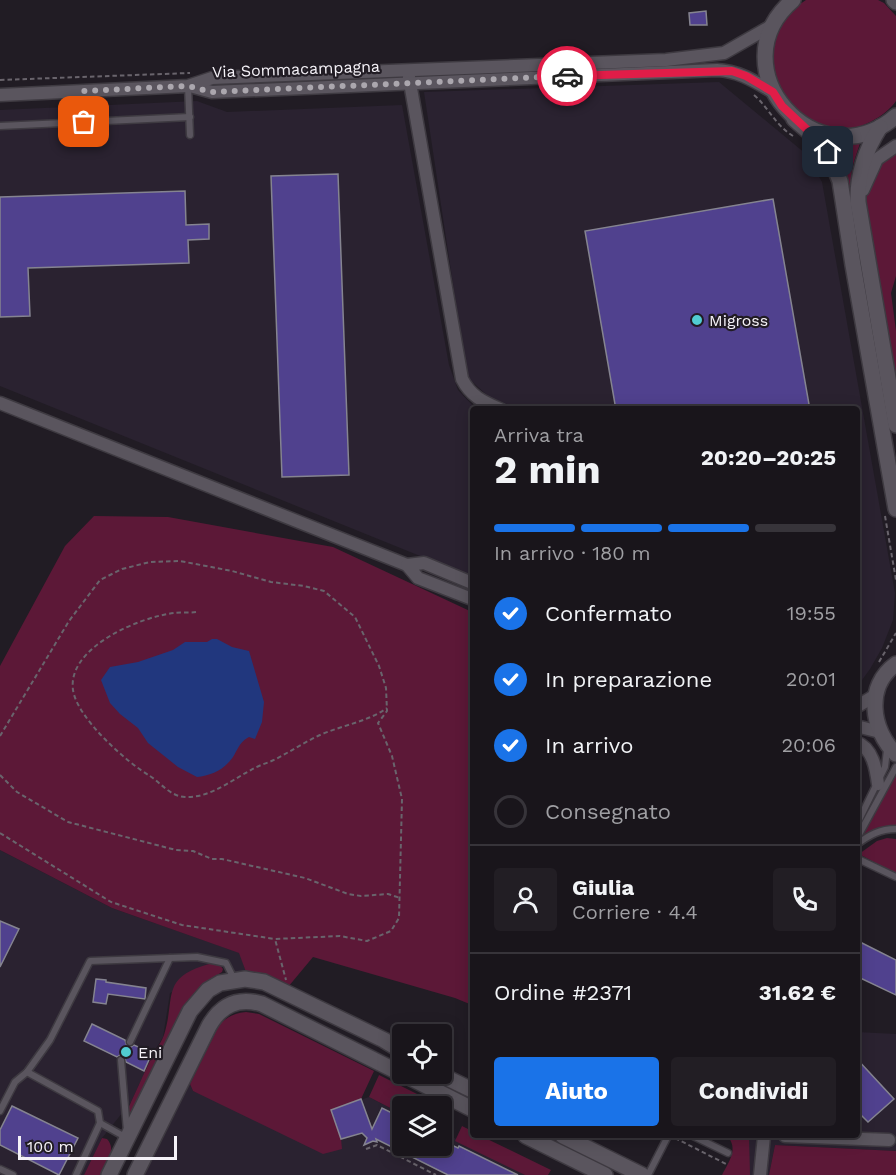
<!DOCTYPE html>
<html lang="it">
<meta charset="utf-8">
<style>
:root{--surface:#19151b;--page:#221e24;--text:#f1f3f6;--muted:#9f9fa3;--line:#37343a;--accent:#1a73e8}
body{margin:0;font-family:"Work Sans",sans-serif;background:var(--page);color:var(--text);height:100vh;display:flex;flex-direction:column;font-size:22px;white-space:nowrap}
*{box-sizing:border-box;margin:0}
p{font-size:20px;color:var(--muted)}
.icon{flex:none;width:33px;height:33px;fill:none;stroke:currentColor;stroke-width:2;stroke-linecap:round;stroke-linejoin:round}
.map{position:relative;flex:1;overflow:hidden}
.side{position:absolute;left:470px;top:406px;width:390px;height:732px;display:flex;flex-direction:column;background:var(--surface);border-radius:6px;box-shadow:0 3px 15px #0003,0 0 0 2px var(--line)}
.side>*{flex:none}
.fabs{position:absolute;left:392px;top:1024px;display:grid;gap:12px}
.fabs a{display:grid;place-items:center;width:60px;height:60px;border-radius:6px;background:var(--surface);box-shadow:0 3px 15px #0003,0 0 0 2px var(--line);font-size:30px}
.scale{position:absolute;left:18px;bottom:15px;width:159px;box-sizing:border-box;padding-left:6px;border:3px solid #f5f2f8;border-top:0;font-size:16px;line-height:21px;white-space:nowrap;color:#f5f2f8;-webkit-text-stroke:4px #211c24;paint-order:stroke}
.pin{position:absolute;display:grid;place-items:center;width:51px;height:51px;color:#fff;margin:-26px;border-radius:12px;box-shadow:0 3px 9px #0006}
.courier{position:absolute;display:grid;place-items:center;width:60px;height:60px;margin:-30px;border:4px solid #e11d48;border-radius:50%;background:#fff;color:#222;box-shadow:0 2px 8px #0007}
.head em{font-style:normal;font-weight:700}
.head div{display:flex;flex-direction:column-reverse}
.head{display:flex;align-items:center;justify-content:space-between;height:102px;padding:0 24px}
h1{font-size:39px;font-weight:700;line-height:45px}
.bar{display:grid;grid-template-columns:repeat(4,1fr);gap:9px 6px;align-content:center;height:72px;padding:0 24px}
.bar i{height:8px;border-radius:4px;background:var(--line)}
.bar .current{background:var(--accent)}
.bar p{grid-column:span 4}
.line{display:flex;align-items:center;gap:15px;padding:0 24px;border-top:2px solid var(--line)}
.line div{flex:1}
.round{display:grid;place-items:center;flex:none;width:63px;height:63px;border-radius:6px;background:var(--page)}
ol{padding:0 24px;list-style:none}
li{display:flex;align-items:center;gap:18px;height:66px}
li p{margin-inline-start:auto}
li .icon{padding:6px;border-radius:50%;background:var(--accent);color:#fff;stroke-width:4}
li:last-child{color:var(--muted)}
li i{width:33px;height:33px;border:3px solid var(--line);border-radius:50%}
.primary-button{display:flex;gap:12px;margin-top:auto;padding:12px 24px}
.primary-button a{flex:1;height:69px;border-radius:6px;background:var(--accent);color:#fff;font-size:24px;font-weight:700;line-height:69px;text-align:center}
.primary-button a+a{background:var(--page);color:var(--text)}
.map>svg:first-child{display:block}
.built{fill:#2a2230}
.green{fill:#5c1837}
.water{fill:#21377e}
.building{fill:#50418e;stroke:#858490;stroke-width:1.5}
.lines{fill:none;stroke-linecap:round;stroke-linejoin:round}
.service-casing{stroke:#3e3a41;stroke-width:9}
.minor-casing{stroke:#3e3a41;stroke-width:15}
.tertiary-casing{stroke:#3e3a41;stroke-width:18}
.path{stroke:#69646c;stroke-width:2;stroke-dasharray:4.5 3;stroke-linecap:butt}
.service{stroke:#5a555e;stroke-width:6}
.minor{stroke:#5a555e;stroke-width:12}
.tertiary{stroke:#5a555e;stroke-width:15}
.done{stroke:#aba7ae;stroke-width:6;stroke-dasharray:0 10.8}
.route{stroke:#e11d48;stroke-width:8}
.poi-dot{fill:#51ccd2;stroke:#211c24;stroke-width:2}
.labels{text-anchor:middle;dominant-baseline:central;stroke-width:4.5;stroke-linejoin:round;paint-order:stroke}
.street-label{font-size:16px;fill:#f5f2f8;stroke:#211c24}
.poi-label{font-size:16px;fill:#f5f2f8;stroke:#211c24;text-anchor:start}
</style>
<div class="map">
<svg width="896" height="1175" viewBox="0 0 896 1175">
<rect width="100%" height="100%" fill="#211c24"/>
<!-- built -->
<g class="built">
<path d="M719 82 806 154 822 182 895 593 893 620 882 648 870 669 857 687 856 410H521L489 397 467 377 424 92Z"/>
<path d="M197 101 227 112 402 105 449 365 458 390 476 409 472 410V577L0 386V110Z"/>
<path d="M0 850 112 908 240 953 246 972 232 974 222 967 170 993 163 1037 155 1050 131 1102 102 1138 84 1175H0Z"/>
<path d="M857 1032 896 1034V1151L775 1145 769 1175H749L747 1136H856Z"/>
<path d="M190 1084 193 1091 341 1139 331 1110 369 1097 402 1114V1146H441V1131L525 1175H144Z"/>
</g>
<!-- green -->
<g class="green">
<path d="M806 0H878L884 3 896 16V101C882 121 846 137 822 127 817 125 812 120 807 117 801 113 792 110 788 104 763 71 769 22 806 0Z"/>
<path d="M860 143 852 168 850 192 896 462V483L830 144Z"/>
<path d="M896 149V276L891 293 896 331V379L878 272 864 203C865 179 880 164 896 149Z"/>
<path d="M94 516 168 517 333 547 472 612V1005L455 998 313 957 288 987 273 979 246 972 239 953 112 908 0 850V666L65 546Z"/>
<path d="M896 774V826L878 828 862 837Z"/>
<path d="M887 838 896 839V874L859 854 877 841Z"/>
<path d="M209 964H219L223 969 222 972 209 980 191 997 132 1114 129 1113 127 1111 131 1102C139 1085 146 1068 155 1051 158 1046 162 1041 164 1035 176 996 160 978 209 964Z"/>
<path d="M246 1012 259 1014 374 1071 361 1099 331 1110 341 1139 342 1149 323 1154 193 1091 190 1084 219 1025C227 1017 234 1013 246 1012Z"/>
<path d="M379 1075 435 1103 439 1107H402V1114L369 1097Z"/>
<path d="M462 1126 472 1131V1136H481L551 1170 548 1175H525L455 1141Z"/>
<path d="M727 1136H749L750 1175H722C729 1162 739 1148 727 1136Z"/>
<path d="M102 1138 107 1139C117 1150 107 1163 101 1175H84Z"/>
<path d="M775 1145 896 1151V1175H769Z"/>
</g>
<!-- water -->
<path class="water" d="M212 639H217L232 647 249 651 264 702 262 722 255 739 249 737C237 743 237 755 228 763 221 771 208 776 197 777L178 767 148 743 138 728 120 714 110 703 101 680 110 667 138 662 173 650 185 642H207Z"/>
<!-- building -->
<g class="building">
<path d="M706 11 707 25H690L689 13Z"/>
<path d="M338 174 349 475 282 477 271 176Z"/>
<path d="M185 191 186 225 209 224V239L188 240 189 263 28 268 30 316 0 317V197Z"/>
<path d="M773 199 810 410H616L585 231Z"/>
<path d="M0 921 19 929 0 967Z"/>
<path d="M856 940 896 960V995L856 976Z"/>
<path d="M96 979 106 980V982L146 988 145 999 108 994 106 1004 93 1002Z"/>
<path d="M92 1024 125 1040 127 1046 131 1047 134 1045 152 1053 144 1071 126 1062 124 1056 120 1055 117 1057 84 1041Z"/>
<path d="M856 1058 894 1099 868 1122 856 1110Z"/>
<path d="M361 1099 372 1129 382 1108 402 1118V1146H441V1140L458 1148 459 1146 518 1175H448L376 1139 377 1142 373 1141 364 1145 367 1138 362 1133 341 1139 331 1110Z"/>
<path d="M12 1106 78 1138 59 1175 0 1145V1130Z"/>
</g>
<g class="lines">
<defs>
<g id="service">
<path d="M188 86 190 135"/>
<path d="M83 91 84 122"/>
<path d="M0 126 190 117"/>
<path d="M856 826 885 767 887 750"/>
<path d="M856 840 896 767"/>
<path d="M856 845C869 835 880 829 896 829"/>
<path d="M856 858 896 877"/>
<path d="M130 1042 170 958 197 957 226 963 234 979"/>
<path d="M121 1060 127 1131"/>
<path d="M27 1072 98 1111 100 1123 127 1138"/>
<path d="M0 1111 15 1082 27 1072 50 1040 90 961 170 958"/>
<path d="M693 1136 728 1153"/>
<path d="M0 1169 13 1175"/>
<path d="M76 1175 100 1123"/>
<path d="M648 1175 668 1136"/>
</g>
<g id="minor">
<path d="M409 77 462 379C471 397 484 402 502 410"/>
<path d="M190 86 212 92 717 70C739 71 754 81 773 92"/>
<path d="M0 95 188 86 212 78 666 60 724 53 773 25"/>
<path d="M863 190 877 159 896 146"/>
<path d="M0 403 407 565"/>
<path d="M472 583 424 563 407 565 418 578 472 599"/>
<path d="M856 707 876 695"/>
<path d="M856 726 880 732"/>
<path d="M856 742C873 748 876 769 878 784"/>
<path d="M785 1136 889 1140"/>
<path d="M760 1175 764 1136"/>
</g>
<g id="tertiary">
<path d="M793 0C715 67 817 184 896 116"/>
<path d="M894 0 896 2"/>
<path d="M794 119 817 139 828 152 840 181 853 265 896 509"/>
<path d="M880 127C865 151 857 174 858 202L896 425"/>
<path d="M896 664C865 686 871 730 896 754"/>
<path d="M403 1074 472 1109"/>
<path d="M439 1074 472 1090"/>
<path d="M526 1136 605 1175"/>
<path d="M563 1136 642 1175"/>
<path d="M109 1175 190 1011 208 990 220 983 245 979 264 982 384 1040 402 1051"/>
<path d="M135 1175 209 1026C221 1005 238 997 262 1004L402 1074"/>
</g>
</defs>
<!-- service casing -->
<use href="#service" class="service-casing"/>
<!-- minor casing -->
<use href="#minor" class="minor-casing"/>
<!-- tertiary casing -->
<use href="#tertiary" class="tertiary-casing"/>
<!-- path -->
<g class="path">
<path d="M0 80 190 73"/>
<path d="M754 95C769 108 775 125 793 136"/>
<path d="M885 516 896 580"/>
<path d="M196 612C189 613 181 612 174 613 140 617 67 647 73 690 77 718 126 762 150 776 162 784 170 796 185 797 210 798 230 781 251 770 259 765 268 763 276 759 291 751 305 742 320 735 343 725 367 722 387 708"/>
<path d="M879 662 896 633"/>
<path d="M0 736 69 621 100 580 122 569 150 562 180 561 232 571 271 582 304 586 324 591 355 617 379 666 386 688 387 711 378 723 392 756 402 799 399 918 391 931 367 941 340 936 275 939 286 980"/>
<path d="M0 775 17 792 68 822 176 850 193 851 212 859H222L305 878 348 894 361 896 388 894 400 898"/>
<path d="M0 833 111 902 182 925 275 939"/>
<path d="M720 1136 727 1139"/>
<path d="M675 1138 726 1164"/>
<path d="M366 1149 377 1145 436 1175"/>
</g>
<!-- service -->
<use href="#service" class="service"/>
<!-- minor -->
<use href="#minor" class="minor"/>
<!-- tertiary -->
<use href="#tertiary" class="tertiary"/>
</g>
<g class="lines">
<!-- done -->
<path class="done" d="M84 122 83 91 188 86 212 92 567 76"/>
<!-- route -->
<path class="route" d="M567 76 732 71 746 76 773 92 782 106 817 139 828 152"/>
</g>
<!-- markers -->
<g class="poi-dot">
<circle cx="697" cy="320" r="6"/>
<circle cx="126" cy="1052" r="6"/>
</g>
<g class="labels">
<!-- street labels -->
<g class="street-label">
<text transform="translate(296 69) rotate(-2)">Via Sommacampagna</text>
</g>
<!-- poi labels -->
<g class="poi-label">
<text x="709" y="320">Migross</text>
<text x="138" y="1052">Eni</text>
</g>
</g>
</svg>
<div class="fabs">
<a><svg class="icon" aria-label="locate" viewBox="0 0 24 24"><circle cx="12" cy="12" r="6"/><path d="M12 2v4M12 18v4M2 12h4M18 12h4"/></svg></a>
<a><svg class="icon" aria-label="layers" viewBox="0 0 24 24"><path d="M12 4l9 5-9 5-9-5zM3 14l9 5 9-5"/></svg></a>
</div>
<div class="scale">100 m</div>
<div class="pin" style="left:84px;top:122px;background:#ea580c"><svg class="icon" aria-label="bag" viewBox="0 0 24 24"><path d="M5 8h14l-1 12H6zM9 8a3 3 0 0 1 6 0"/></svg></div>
<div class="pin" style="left:828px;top:152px;background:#1f2937"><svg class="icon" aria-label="home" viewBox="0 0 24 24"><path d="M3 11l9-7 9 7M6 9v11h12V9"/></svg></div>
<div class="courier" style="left:567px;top:76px"><svg class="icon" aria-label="car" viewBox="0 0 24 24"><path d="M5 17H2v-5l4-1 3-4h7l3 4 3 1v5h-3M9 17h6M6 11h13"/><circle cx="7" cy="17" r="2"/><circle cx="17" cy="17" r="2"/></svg></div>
<section class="side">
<div class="head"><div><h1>2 min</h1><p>Arriva tra</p></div><em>20:20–20:25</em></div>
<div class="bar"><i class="current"></i><i class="current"></i><i class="current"></i><i></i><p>In arrivo · 180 m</p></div>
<ol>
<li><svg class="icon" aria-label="check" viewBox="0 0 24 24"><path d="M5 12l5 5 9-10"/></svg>Confermato<p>19:55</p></li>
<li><svg class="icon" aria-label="check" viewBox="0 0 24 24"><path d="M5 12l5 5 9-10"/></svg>In preparazione<p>20:01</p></li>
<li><svg class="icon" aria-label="check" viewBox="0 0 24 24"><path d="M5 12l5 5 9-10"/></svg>In arrivo<p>20:06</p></li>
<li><i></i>Consegnato</li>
</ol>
<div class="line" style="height:108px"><a class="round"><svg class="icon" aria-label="person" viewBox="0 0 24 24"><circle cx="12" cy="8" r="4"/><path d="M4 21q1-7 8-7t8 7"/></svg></a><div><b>Giulia</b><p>Corriere · 4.4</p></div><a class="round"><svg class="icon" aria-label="phone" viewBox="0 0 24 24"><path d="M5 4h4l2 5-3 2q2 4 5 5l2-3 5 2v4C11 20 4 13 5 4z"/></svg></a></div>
<div class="line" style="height:78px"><div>Ordine #2371</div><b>31.62 €</b></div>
<div class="primary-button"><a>Aiuto</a><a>Condividi</a></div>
</section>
</div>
